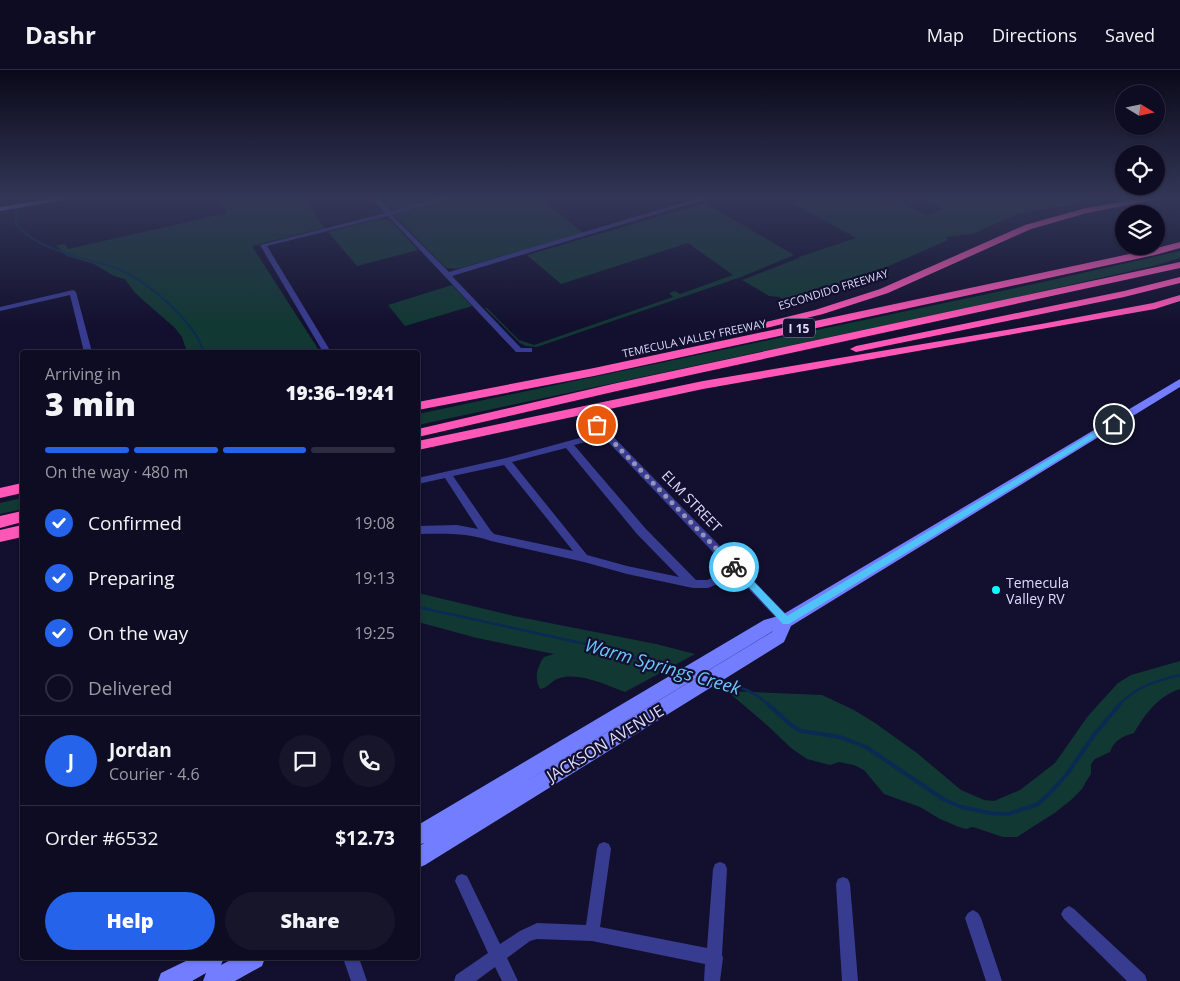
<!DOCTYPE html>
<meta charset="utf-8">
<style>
:root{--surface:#0e0c22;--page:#17152a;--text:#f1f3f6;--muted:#9b9ba5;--line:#2e2c40;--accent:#2563eb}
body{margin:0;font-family:"Open Sans",sans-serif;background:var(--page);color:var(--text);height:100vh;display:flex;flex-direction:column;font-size:19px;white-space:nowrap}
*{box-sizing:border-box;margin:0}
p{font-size:16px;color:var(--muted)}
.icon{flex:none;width:28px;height:28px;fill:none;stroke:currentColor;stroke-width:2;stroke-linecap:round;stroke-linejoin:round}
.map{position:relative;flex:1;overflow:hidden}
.panel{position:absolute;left:20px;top:280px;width:400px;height:610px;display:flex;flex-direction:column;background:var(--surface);border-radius:5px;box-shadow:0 1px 4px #0004,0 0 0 1px var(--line)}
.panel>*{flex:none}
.needle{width:32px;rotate:100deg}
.controls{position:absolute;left:1115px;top:15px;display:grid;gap:10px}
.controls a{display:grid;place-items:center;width:50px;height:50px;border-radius:50%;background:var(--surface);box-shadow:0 1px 4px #0004,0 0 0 1px var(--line);font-size:25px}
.pin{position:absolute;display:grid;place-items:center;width:42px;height:42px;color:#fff;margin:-21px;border:2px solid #fff;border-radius:50%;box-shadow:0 1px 5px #0007}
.courier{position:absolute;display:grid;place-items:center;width:50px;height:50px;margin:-25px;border:4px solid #4fc3f7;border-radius:50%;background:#fff;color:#222;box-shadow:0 1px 6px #0007}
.overview em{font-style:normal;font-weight:800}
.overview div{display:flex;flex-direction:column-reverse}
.overview{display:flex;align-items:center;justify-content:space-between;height:85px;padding:0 25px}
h1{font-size:32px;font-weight:800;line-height:38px}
.bar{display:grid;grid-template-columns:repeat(4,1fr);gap:8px 5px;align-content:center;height:60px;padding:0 25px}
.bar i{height:6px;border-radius:4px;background:var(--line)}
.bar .current{background:var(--accent)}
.bar p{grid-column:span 4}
.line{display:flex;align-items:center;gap:12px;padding:0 25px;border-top:1px solid var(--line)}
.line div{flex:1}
.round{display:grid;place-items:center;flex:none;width:52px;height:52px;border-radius:26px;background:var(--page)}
ol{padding:0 25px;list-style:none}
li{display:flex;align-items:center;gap:15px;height:55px}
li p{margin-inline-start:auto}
li .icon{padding:5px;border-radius:50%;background:var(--accent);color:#fff;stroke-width:4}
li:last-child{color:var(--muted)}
li i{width:28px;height:28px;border:2px solid var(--line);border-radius:50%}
.action{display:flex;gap:10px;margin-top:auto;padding:10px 25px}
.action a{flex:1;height:58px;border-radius:30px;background:var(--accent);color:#fff;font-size:20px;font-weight:800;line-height:58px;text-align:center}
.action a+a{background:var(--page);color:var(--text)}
header{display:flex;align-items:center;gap:30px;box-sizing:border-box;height:70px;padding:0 25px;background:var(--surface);border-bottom:1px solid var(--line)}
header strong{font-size:24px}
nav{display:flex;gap:28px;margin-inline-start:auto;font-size:18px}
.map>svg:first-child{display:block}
.green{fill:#123833}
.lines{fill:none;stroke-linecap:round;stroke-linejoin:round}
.stream-far2{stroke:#092b53;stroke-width:2}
.stream-far1{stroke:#092b53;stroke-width:2.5}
.stream{stroke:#092b53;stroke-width:4}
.minor{fill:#383c90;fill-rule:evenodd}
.tertiary{fill:#383c90;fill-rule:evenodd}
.secondary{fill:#737dff;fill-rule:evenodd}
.primary{fill:#b663ff;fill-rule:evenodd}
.motorway{fill:#ff57b7;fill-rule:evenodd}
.route{fill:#4fc3f7}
.done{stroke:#9695b6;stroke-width:5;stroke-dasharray:0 9}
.poi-dot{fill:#08fdff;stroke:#12102e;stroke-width:2}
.labels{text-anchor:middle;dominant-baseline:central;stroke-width:4.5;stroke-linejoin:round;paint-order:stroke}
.far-street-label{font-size:11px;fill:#dddcff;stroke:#12102e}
.shield{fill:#12102e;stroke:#a09fc0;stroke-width:1}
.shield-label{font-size:12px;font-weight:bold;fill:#dddcff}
.street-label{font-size:14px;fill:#dddcff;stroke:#12102e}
.poi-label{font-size:14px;fill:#dddcff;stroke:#12102e;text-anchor:start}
.near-street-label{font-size:16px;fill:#dddcff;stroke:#12102e}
.near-water-label{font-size:18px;font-style:italic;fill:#6ac8ff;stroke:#12102e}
</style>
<header>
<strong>Dashr</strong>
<nav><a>Map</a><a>Directions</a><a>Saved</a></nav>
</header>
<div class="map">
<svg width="1180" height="911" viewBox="0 0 1180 911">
<rect width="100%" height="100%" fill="#12102e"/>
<!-- green -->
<g class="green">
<path d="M219 128H305L307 130 324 158 252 176 320 282H187L182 267 175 258 135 223 125 209 114 206 94 194 67 186 56 175 65 174 68 179 227 143Z"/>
<path d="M380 128H443L395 140 389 138Z"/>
<path d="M453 128H540L583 163 457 199 446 198 394 145 398 142Z"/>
<path d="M809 128H892L927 145 943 139 920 128H1090L1075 134 1020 143 972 164 946 167 948 170 852 212 789 233 779 227 769 226 742 210 799 188V187L856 168 793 133Z"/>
<path d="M705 133 794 185 741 207 537 277 526 276 520 273 485 238H487L519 270 534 275 673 227 669 223 675 221 680 224 733 205 688 173 561 214 527 185Z"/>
<path d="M379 149 390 150 418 180 357 196 328 162Z"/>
<path d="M1180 181V188L1157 195 1008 229 418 355V344L1034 214Z"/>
<path d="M452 215 472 236 405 256 388 235Z"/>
<path d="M22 428V439L0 444V433Z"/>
<path d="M418 523 514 546 656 574 695 584 625 622C606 615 580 602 560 608 551 610 549 618 540 619 534 608 537 597 544 587L554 584 477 568 418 552Z"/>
<path d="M1180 591V619C1157 627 1146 643 1134 663 1123 666 1114 670 1110 682L1095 689 1091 694V704L1087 710 1082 719 1071 730 1056 742 1017 767H1003L973 757 966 759 959 757 940 749 920 737 884 724 864 700 854 695 839 692 830 695 807 689 791 678 768 656 727 621 822 625 854 640 875 653 917 683 961 720 984 730 994 731 1020 720 1055 693 1088 646 1118 613 1131 605Z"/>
</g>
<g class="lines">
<!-- stream-far2 -->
<path class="stream-far2" d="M20 128 16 141V154C41 182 79 186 113 197 143 207 178 239 196 265 199 270 201 276 204 282"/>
<!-- stream-far1 -->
<g class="stream-far1">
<path d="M418 537 599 577 679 602"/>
<path d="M716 612C739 616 751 619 769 635"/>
<path d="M1119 635C1136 616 1156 611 1180 605"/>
</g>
<!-- stream -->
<path class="stream" d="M768 634 791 655 801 661 840 667 866 677 943 729 961 737 990 743 1008 744 1038 734 1049 724 1067 704 1094 665 1120 634"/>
<!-- minor -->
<g class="minor">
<path d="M699 128H710L452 206 521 278H532V282H516L388 146 267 176 331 282H323L260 175 389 142 449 202Z"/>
<path d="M73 220 76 222 92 282H84L70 225 0 241V237Z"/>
<path d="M597 352 600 353 790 548 792 551 790 554 786 556 782 554 736 506 708 518H693L627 504 584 492 491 471C465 462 444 464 418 464V456L457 455 478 459 445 408 418 414V408L506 388 587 366 591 369 590 371 574 375 645 458 696 510H707L730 500 594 357 593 355ZM566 378 637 464 679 507 627 496 587 485 512 392ZM504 395 573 481 494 464 491 461 453 406Z"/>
<path d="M604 772 609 774 611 779 600 857 707 878 713 799 715 794 720 792 725 794 727 799 722 885 723 888 720 911H704L705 894 592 871 537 869 530 871 507 888 518 911H502L495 897 476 911H454L456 905 488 883 455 811 457 806 462 804 467 806 500 874 520 861 537 853 586 855 597 779 599 774Z"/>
<path d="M843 807 848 809 850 814 858 911H842L836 814 838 809Z"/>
<path d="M1069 836 1074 839 1145 905 1147 911H1127L1064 849 1061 844 1064 839Z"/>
<path d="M973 840 978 843 981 848 1002 911H986L965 848 968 843Z"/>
<path d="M343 888H359L367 911H351Z"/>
</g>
<!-- tertiary -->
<path class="tertiary" d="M371 128H378L391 141 439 128H452L389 146Z"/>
<!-- secondary -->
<g class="secondary">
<path d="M1180 309V317L791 556 784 572 425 795 418 798V777L424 773 418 775V755L764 550 782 545ZM773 561 772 562 477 741Z"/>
<path d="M192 888H224L221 895 234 888H265L262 896 235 911H203L206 903 192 911H158L161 903Z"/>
</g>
<!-- primary -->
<path class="primary" d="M53 128H75L0 141V137Z"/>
<!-- motorway -->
<g class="motorway">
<path d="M1143 128H1164L1087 143 1031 159 888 223 823 244 758 260 752 257 754 255 815 240 880 219 1025 155 1086 138Z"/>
<path d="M1180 172V178L1155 185 594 306 418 340V332L594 298 1153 179Z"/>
<path d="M1180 192V198L617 321 418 367V359L617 313Z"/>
<path d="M1180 207V213L1124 227 856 282 850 279 856 276 1124 221Z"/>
<path d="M1180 225V231L1155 239 703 319 418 380V371L703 311 1041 254 1153 233Z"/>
<path d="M22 413V423L0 428V418Z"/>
<path d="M22 441V452L0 458V446Z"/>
<path d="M22 455V467L0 472V460Z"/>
</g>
</g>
<!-- sky -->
<linearGradient id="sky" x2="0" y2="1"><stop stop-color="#0a0919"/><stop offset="0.5" stop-color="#333757"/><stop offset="1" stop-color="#333757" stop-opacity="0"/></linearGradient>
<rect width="1180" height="256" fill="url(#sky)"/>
<!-- route -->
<path class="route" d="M1111 352 1117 354 789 554H783L730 497 731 494H737L787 546Z"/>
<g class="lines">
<!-- done -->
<path class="done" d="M597 355 734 497"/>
</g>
<!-- markers -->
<circle class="poi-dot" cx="996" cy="520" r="5"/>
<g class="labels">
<!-- far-street labels -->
<g class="far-street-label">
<text transform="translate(833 219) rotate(-17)">ESCONDIDO FREEWAY</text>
<text transform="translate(694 268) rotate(-12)">TEMECULA VALLEY FREEWAY</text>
</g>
<!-- shield labels -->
<rect class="shield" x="783" y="248.5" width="32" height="19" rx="4"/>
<g class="shield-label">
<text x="799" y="258">I 15</text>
</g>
<!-- street labels -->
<g class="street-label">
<text transform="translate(692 431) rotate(46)">ELM STREET</text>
</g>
<!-- poi labels -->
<g class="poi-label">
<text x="1006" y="512">Temecula<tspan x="1006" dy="16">Valley RV</tspan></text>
</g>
<!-- near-street labels -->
<g class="near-street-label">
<text transform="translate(605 673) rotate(-31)">JACKSON AVENUE</text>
</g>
<!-- near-water labels -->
<g class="near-water-label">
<text transform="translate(663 596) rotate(16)">Warm Springs Creek</text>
</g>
</g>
</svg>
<div class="controls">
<a><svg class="needle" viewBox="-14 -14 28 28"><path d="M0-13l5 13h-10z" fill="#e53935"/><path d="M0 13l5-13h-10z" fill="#9b9ba5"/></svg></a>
<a><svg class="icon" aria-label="locate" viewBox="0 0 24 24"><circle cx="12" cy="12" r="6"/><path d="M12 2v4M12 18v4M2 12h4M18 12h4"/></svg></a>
<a><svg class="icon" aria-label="layers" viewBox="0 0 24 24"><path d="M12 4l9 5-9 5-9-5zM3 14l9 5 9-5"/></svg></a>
</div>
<div class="pin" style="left:597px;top:355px;background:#ea580c"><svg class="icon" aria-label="bag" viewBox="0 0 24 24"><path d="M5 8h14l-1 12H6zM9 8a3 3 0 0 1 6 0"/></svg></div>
<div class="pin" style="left:1114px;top:354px;background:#1f2937"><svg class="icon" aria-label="home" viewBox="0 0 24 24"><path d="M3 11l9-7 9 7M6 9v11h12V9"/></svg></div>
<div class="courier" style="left:734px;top:497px"><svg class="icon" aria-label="bike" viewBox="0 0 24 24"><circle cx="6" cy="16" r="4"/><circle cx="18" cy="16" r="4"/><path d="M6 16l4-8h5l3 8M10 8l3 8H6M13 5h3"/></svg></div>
<section class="panel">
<div class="overview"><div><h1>3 min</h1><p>Arriving in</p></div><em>19:36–19:41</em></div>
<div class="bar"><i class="current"></i><i class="current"></i><i class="current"></i><i></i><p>On the way · 480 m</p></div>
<ol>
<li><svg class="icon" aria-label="check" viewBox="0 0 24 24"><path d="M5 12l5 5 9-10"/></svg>Confirmed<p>19:08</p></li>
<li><svg class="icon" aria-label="check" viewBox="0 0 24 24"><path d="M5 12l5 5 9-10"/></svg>Preparing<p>19:13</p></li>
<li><svg class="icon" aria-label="check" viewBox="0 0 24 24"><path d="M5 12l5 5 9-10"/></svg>On the way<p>19:25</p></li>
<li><i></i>Delivered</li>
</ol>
<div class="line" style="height:90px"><b class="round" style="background:var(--accent);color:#fff">J</b><div><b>Jordan</b><p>Courier · 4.6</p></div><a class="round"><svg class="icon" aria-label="chat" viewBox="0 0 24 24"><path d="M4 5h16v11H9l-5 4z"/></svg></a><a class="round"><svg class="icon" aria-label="phone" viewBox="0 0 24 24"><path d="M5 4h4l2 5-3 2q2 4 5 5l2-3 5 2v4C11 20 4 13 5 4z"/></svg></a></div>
<div class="line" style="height:65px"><div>Order #6532</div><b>$12.73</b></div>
<div class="action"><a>Help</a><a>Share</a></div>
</section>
</div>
